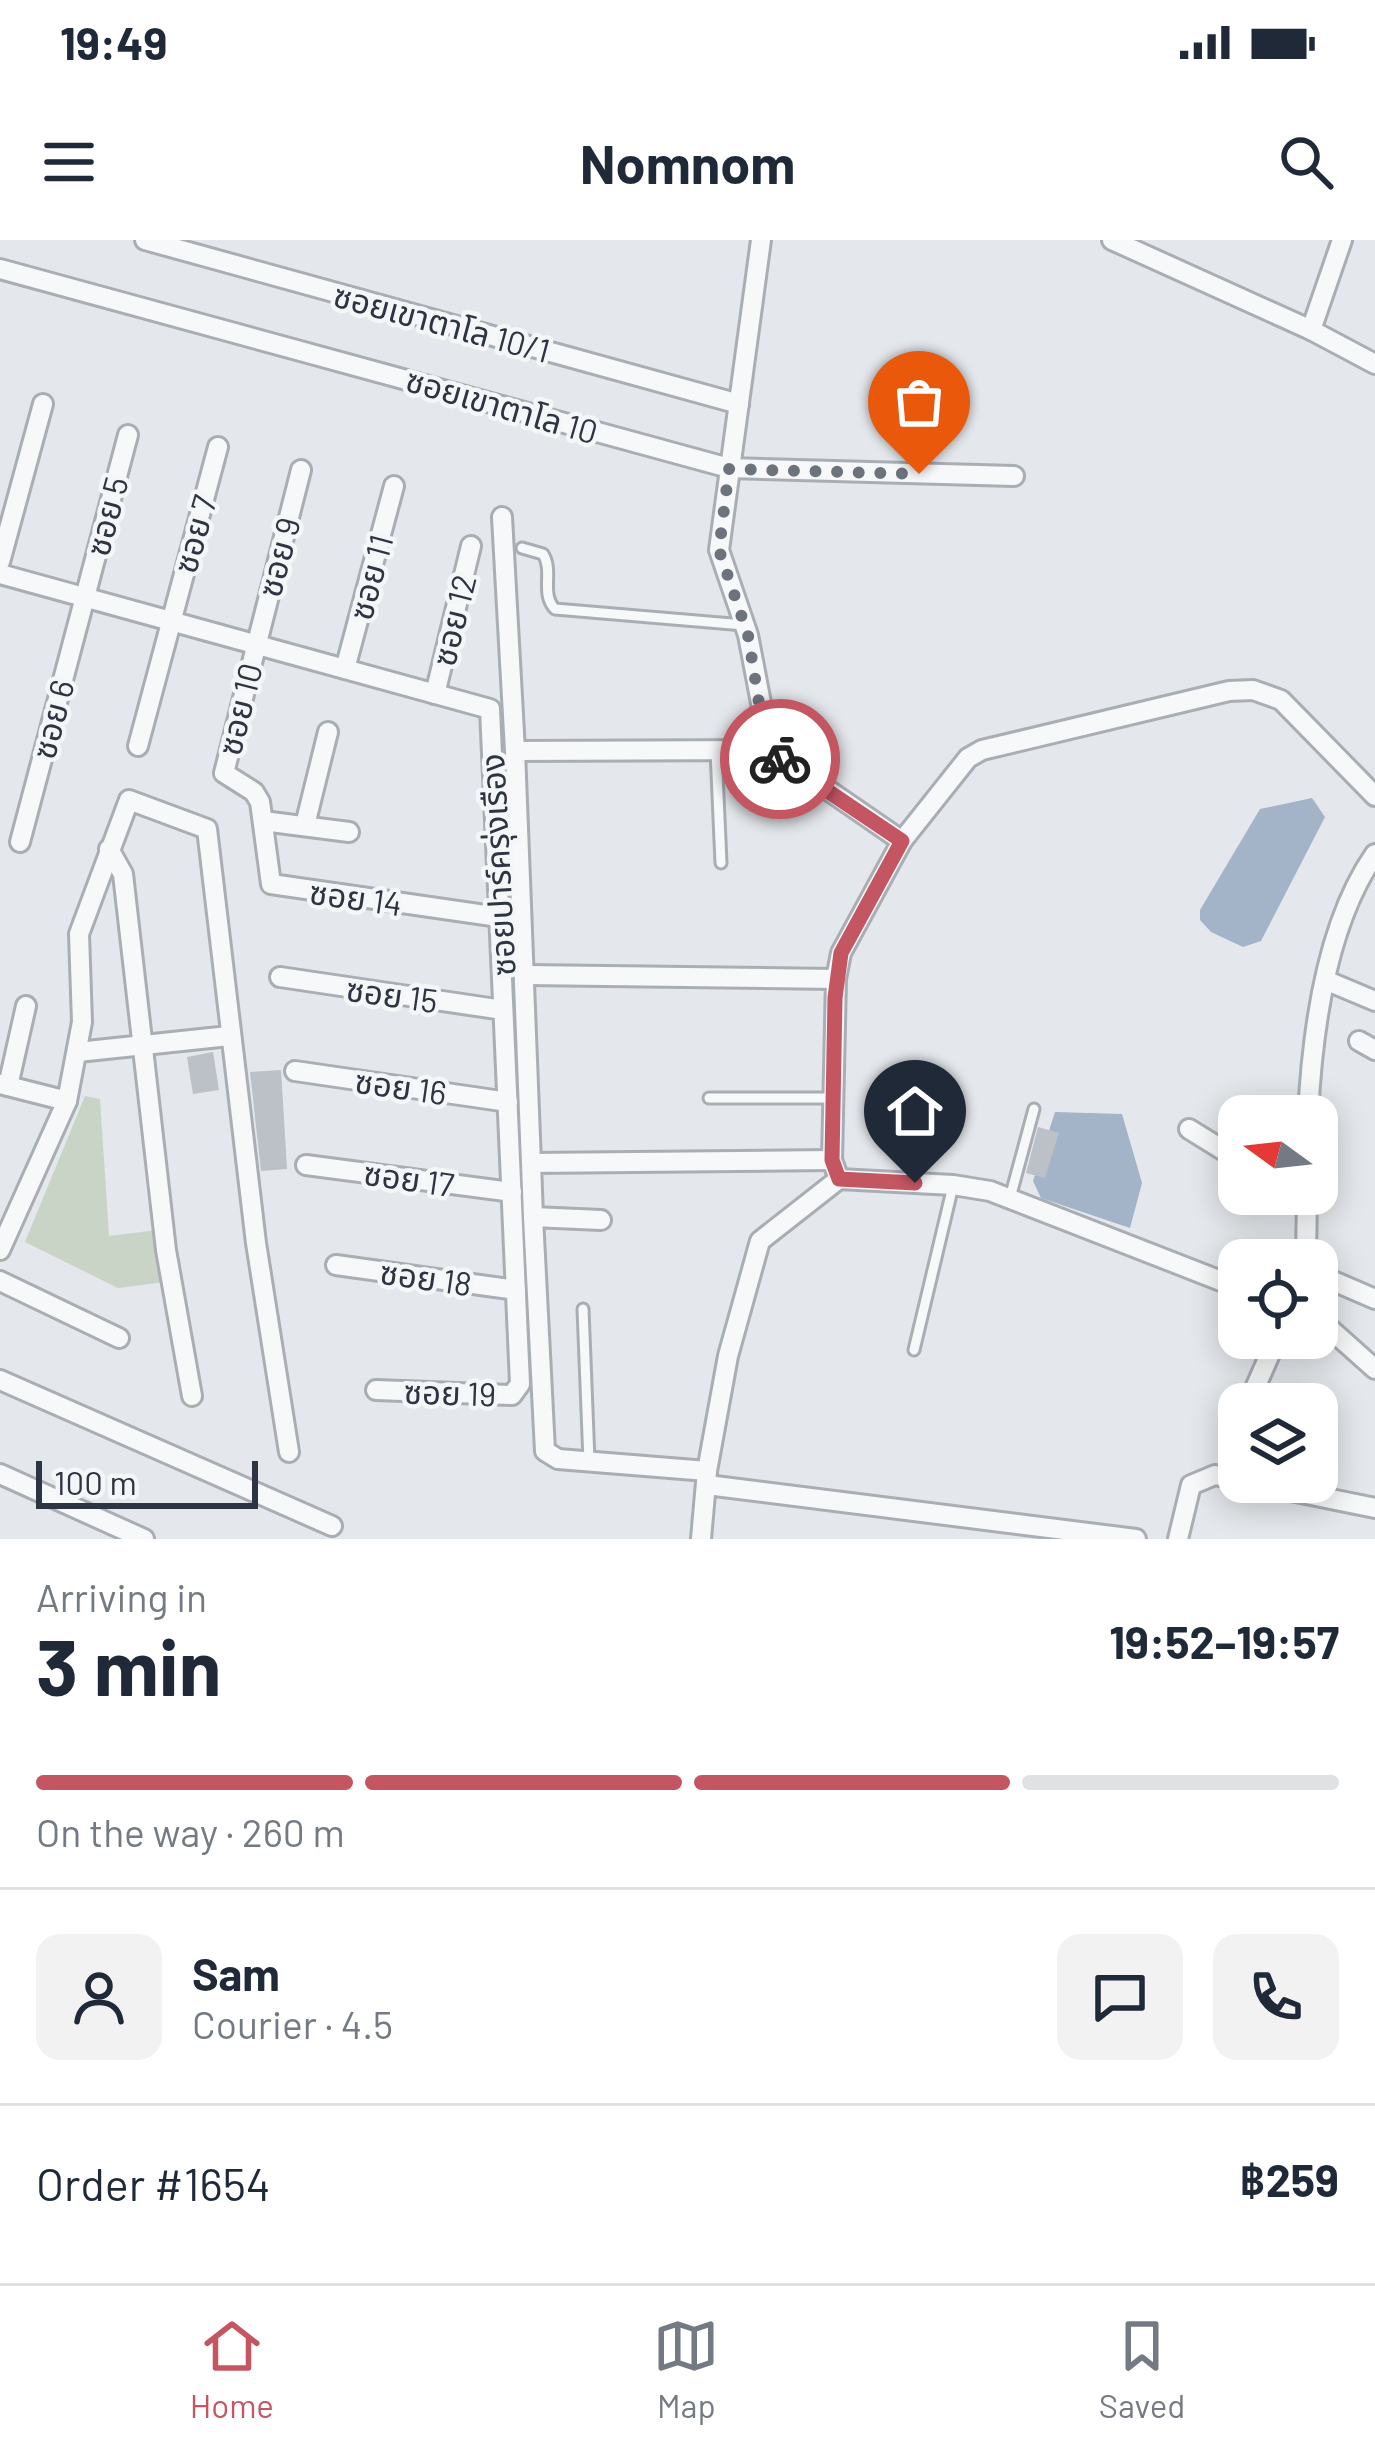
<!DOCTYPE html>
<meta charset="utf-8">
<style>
:root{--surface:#fff;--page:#f2f2f3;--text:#1f2937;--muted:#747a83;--line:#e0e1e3;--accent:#c45662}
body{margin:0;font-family:Barlow,"Noto Sans Thai",sans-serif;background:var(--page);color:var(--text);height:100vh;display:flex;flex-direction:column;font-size:45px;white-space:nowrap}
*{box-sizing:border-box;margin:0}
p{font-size:39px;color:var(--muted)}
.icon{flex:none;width:66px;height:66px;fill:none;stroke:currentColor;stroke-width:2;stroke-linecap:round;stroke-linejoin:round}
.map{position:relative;height:1299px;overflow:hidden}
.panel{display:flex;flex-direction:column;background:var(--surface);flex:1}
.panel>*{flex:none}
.needle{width:78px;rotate:285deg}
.controls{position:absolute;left:1218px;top:855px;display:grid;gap:24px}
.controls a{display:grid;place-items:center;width:120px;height:120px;border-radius:24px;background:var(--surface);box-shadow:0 6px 30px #0003;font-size:60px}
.scale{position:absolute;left:36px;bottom:30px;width:222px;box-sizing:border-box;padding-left:12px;border:6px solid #2d3442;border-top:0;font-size:33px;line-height:42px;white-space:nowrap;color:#2d3442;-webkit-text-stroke:9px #f4f6f8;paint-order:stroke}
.pin{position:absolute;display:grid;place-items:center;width:102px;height:102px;color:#fff;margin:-123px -51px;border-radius:50% 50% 50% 0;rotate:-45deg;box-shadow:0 0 12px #0007}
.pin .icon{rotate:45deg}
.courier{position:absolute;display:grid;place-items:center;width:120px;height:120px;margin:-60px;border:9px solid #c45662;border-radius:50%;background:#fff;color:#222;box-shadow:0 3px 15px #0007}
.head em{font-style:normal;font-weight:700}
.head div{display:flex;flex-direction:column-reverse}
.head{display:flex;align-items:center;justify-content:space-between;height:204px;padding:0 36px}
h1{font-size:78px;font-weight:700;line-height:90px}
.bar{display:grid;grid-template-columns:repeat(4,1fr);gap:18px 12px;align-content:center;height:144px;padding:0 36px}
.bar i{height:15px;border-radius:9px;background:var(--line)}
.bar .current{background:var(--accent)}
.bar p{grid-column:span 4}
.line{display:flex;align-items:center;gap:30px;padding:0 36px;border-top:3px solid var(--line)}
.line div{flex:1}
.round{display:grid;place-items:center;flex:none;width:126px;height:126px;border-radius:24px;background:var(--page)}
.status{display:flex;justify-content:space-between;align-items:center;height:84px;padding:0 60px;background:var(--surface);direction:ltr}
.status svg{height:33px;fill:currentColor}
header{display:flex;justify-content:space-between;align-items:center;height:156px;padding:0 36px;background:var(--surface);font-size:54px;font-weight:700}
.menu{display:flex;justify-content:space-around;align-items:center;height:168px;border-top:3px solid var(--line);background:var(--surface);font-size:33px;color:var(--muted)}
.menu a{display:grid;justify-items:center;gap:6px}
.menu .current{color:var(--accent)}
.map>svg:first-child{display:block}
.green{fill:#c9d4c6}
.water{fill:#a3b3c8}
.building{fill:#bcc0c7}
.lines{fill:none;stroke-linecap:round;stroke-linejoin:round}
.lane-casing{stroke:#a9aeb5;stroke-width:15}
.street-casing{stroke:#a9aeb5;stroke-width:24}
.lane{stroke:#f7f8fa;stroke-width:9}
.street{stroke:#f7f8fa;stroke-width:18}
.done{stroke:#6d737d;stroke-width:12;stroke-dasharray:0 21.6}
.route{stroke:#c45662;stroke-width:15}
.labels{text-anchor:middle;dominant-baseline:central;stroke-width:9;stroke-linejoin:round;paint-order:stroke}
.street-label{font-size:33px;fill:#2d3442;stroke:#f4f6f8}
</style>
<div class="status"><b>19:49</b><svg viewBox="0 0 49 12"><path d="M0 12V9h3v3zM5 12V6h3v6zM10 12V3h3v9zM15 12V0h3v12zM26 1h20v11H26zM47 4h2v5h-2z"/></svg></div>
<header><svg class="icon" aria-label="menu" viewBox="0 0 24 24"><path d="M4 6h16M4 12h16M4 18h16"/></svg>Nomnom<svg class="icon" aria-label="search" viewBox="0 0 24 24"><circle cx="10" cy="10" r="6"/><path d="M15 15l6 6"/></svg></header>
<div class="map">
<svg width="1375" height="1299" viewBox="0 0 1375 1299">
<rect width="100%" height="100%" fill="#e4e7eb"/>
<!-- green -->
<path class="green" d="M85 856 100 859 109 996 157 990 165 1042 118 1048 25 1002Z"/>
<!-- water -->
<g class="water">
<path d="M1312 558 1325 577 1261 701 1243 707 1211 692 1200 680V670L1260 569Z"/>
<path d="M1055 872 1122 874 1142 943 1130 988 1041 958 1033 941Z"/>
</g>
<!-- building -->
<g class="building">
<path d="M213 812 219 850 193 854 187 817Z"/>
<path d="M281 830 287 929 261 931 250 832Z"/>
<path d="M1038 887 1059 893 1045 938 1026 933Z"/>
</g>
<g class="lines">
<defs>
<g id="lane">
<path d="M522 308 543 314C554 331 540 354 555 369L744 385"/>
<path d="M716 510 721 623"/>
<path d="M709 858H832"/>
<path d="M1010 958 1034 869"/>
<path d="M583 1069 589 1221"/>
<path d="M914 1110 953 946"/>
</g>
<g id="street">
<path d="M145 0 739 164"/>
<path d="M761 0 719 310 748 395 770 510 902 601 841 713 836 739 832 920 839 939"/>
<path d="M1112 0 1311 90"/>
<path d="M1342 0 1311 90 1375 124"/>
<path d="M0 29 729 228 1014 236"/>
<path d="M301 230 224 533 254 552 260 562 271 644 499 677"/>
<path d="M502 277 515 511 770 510"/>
<path d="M0 322 43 164"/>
<path d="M0 334 490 469 520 1144 512 1155 376 1150"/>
<path d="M345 429 394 246"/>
<path d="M435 454 471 306"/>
<path d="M138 506 218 207"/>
<path d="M515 511 531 923"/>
<path d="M263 581 349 592"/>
<path d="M305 585 328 492"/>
<path d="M902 601 968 518 982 510 1229 451 1253 450 1281 460 1375 556"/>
<path d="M20 602 128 195"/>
<path d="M109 609 123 634 166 1010 192 1156"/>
<path d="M526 735 836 739"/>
<path d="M280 737 503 770"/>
<path d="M1325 740 1375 761"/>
<path d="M1359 801 1375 810"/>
<path d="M78 812 229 796"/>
<path d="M295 831 508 862"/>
<path d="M0 844 67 861"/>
<path d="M8 846 26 766"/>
<path d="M1308 876C1312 793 1326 684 1375 614"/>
<path d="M1189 889 1239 920"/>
<path d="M306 925 512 952"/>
<path d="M839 939 953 945 990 951 1239 1048"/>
<path d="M533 977 531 923 832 920"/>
<path d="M601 980 533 977 545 1211 558 1219 707 1231"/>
<path d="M0 1010 67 861 82 782 79 694 129 560 207 589 256 1003 289 1212"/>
<path d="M1306 1020 1307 954"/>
<path d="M336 1025 516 1050"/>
<path d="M1317 1034 1375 1059"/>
<path d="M0 1041 119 1098"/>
<path d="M1317 1083 1329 1088 1375 1129"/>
<path d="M0 1140 332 1286"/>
<path d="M1248 1164 1277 1098"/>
<path d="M0 1234 144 1299"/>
<path d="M1247 1242 1375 1268"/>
<path d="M707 1245 1136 1299"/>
<path d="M701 1299 707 1231 728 1116 760 1001 839 939"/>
<path d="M1178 1299 1191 1245 1215 1235 1239 1240"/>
</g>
</defs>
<!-- lane casing -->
<use href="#lane" class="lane-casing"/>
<!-- street casing -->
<use href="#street" class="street-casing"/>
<!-- lane -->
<use href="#lane" class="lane"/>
<!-- street -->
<use href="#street" class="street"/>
</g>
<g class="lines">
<!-- done -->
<path class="done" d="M780 519 770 510 764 494 748 395 719 310 729 229 919 234"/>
<!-- route -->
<path class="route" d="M780 519 902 601 841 713 835 758 832 920 839 939 915 943"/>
</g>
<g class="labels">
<!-- street labels -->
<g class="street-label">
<text transform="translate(442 82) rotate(15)">ซอยเขาตาโล 10/1</text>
<text transform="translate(502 165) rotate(16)">ซอยเขาตาโล 10</text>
<text transform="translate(106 276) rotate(-75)">ซอย 5</text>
<text transform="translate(194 294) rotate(-74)">ซอย 7</text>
<text transform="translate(278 317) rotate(-75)">ซอย 9</text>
<text transform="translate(370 337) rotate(-75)">ซอย 11</text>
<text transform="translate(453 380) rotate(-76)">ซอย 12</text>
<text transform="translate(239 469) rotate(-76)">ซอย 10</text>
<text transform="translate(52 479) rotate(-75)">ซอย 6</text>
<text transform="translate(497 625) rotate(-93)">ซอยปาร์ครุ่งเรือง</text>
<text transform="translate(356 657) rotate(8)">ซอย 14</text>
<text transform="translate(392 754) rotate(8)">ซอย 15</text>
<text transform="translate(401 846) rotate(8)">ซอย 16</text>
<text transform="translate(409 938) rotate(8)">ซอย 17</text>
<text transform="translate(426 1037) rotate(8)">ซอย 18</text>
<text transform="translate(450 1152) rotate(2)">ซอย 19</text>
</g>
</g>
</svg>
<div class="controls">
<a><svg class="needle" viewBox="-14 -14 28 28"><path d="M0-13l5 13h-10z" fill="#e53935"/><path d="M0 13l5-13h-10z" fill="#747a83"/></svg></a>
<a><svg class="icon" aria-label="locate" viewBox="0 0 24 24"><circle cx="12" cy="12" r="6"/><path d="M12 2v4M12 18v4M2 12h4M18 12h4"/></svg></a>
<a><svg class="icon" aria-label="layers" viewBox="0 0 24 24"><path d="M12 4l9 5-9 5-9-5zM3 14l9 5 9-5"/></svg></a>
</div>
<div class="scale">100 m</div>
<div class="pin" style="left:919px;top:234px;background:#ea580c"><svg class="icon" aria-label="bag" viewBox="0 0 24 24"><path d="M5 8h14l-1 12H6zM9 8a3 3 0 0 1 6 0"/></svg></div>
<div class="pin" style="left:915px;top:943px;background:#1f2937"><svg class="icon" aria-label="home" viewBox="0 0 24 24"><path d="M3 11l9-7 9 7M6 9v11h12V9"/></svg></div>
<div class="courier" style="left:780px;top:519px"><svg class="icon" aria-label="bike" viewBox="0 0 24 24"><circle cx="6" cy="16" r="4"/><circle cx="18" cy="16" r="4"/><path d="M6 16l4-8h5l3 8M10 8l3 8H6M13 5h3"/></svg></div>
</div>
<section class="panel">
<div class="head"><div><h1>3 min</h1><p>Arriving in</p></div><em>19:52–19:57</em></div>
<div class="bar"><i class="current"></i><i class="current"></i><i class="current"></i><i></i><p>On the way · 260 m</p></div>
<div class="line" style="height:216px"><a class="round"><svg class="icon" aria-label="person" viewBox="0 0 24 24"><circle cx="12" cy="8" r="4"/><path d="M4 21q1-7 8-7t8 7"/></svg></a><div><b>Sam</b><p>Courier · 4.5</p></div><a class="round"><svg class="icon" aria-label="chat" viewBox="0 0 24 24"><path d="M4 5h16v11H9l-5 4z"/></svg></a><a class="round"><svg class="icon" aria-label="phone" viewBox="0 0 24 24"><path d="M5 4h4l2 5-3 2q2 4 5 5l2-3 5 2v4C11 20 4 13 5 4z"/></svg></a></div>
<div class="line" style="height:156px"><div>Order #1654</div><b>฿259</b></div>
</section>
<nav class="menu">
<a class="current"><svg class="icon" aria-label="home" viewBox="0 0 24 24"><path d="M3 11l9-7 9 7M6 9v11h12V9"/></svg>Home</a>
<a><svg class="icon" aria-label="map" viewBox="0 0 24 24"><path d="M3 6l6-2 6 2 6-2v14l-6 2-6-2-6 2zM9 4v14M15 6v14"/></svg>Map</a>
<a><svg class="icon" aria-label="saved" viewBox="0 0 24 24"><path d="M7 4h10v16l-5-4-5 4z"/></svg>Saved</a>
</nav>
